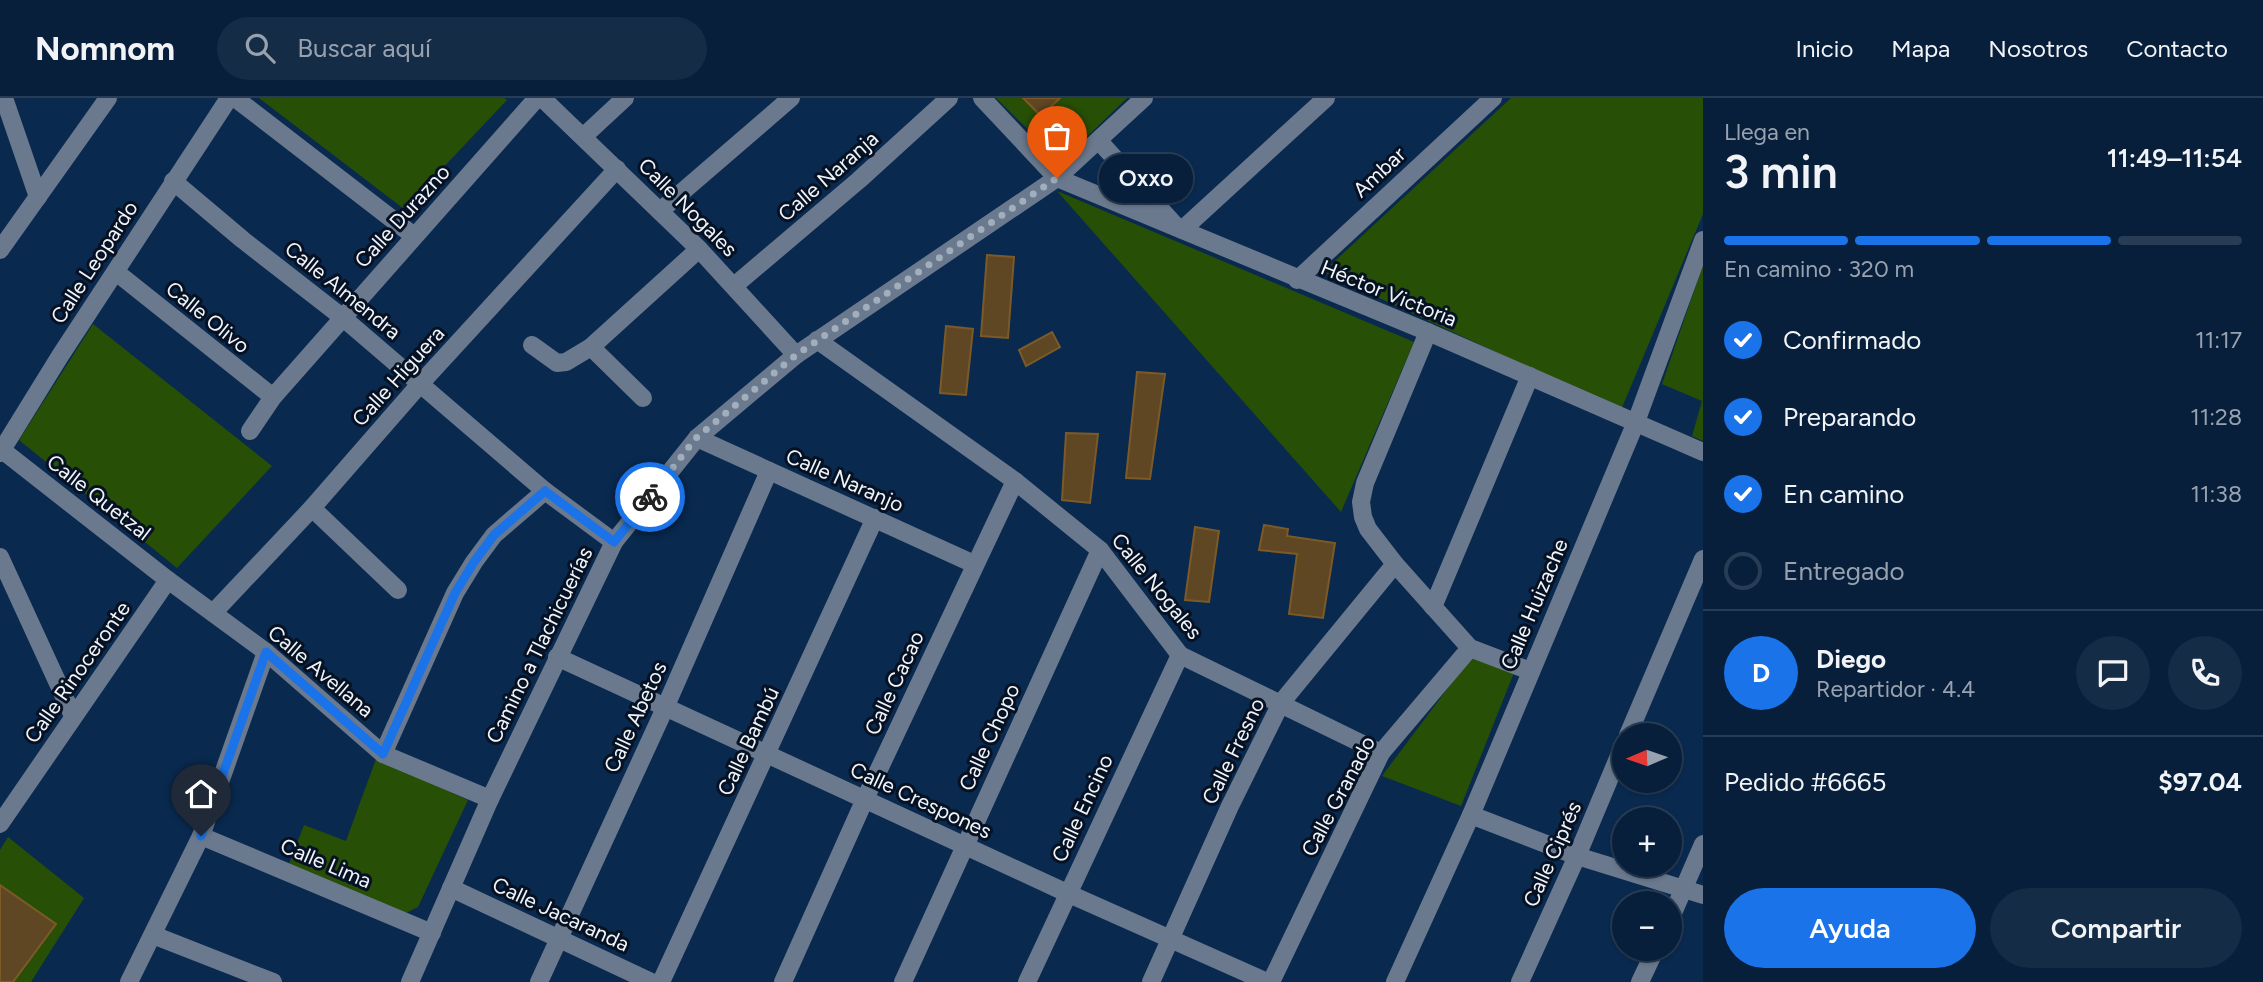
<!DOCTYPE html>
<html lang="es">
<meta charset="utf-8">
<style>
:root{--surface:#071f3b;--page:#152c46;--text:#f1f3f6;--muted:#98a2af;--line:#283d55;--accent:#1a73e8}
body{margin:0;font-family:Figtree,sans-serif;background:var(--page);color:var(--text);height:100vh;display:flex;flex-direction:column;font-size:26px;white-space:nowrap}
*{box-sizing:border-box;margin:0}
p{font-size:23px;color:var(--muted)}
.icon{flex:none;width:38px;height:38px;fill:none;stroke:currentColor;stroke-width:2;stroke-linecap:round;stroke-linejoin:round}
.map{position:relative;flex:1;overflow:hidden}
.sheet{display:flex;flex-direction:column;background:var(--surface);width:560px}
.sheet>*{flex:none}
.needle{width:46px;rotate:268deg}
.fabs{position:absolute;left:1612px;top:625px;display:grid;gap:14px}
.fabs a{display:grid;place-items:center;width:70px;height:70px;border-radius:50%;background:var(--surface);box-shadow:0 2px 5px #0004,0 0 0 2px var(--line);font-size:35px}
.pin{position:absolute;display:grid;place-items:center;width:60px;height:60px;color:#fff;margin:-72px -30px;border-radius:50% 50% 50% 0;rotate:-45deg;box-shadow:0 0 7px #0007}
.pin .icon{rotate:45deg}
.courier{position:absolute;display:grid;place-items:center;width:70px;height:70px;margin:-35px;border:5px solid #1a73e8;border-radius:50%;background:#fff;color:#222;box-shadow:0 2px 9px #0007}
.bubble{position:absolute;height:49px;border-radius:24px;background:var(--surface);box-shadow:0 2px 5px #0004,0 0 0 2px var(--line);font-size:23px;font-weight:600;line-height:49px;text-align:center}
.summary em{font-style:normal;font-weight:600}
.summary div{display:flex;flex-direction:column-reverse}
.summary{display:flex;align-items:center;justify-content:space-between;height:119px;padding:0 21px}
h1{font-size:46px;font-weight:600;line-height:52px}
.bar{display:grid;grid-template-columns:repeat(4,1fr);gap:10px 7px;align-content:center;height:84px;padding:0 21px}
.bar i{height:9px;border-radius:5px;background:var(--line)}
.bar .on{background:var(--accent)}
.bar p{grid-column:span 4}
.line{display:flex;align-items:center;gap:18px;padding:0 21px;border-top:2px solid var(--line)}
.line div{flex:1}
.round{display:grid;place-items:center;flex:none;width:74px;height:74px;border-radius:37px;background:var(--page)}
ol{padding:0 21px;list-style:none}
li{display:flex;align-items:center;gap:21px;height:77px}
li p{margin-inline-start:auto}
li .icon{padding:7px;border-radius:50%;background:var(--accent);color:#fff;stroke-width:4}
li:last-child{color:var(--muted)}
li i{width:38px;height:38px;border:4px solid var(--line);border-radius:50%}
.action{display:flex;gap:14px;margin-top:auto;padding:14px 21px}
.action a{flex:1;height:80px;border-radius:42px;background:var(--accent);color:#fff;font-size:28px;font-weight:600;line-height:80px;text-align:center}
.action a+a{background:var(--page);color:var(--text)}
header{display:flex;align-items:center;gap:42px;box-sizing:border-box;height:98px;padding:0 35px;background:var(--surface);border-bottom:2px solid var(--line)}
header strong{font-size:33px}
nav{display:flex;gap:38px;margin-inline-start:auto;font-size:24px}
.search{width:490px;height:63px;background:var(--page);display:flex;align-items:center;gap:18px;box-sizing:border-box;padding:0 24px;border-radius:38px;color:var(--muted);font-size:26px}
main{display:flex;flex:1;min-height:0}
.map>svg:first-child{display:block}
.green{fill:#275006}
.building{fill:#604723;stroke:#7b5a28;stroke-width:2}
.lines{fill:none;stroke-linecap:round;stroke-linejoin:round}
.minor{stroke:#6a798d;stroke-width:18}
.done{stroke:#a0aebe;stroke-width:7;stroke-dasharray:0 12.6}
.route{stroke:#1a73e8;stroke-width:9}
.labels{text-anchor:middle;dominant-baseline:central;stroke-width:6;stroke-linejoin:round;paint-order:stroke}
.street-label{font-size:21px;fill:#f1f5fa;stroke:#061223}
</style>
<header>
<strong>Nomnom</strong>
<div class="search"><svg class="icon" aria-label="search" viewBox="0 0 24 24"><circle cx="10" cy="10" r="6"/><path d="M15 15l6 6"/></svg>Buscar aquí</div>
<nav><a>Inicio</a><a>Mapa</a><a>Nosotros</a><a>Contacto</a></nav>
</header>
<main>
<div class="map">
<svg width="1703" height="884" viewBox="0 0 1703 884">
<rect width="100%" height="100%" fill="#09294f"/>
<!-- green -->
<g class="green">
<path d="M259 0H504L507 2 404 111Z"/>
<path d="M996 0H1127L1061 64Z"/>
<path d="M1511 0H1703V116L1621 312 1323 174Z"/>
<path d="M1057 93 1414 244 1341 414Z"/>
<path d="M1703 167V343L1692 338 1702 303 1662 286Z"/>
<path d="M93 226 272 368 177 470 19 342Z"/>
<path d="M1472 558 1515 572 1461 708 1382 678Z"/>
<path d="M376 661 468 702 418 809 406 815 289 766 304 727 346 743Z"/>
<path d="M8 739 84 800 31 884H0V752Z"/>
</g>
<!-- building -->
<g class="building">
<path d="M1023 0H1060L1041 18Z"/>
<path d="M987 157 1014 159 1008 240 981 238Z"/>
<path d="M946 228 973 231 966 297 940 295Z"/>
<path d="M1052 234 1060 249 1026 268 1019 252Z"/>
<path d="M1137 274 1165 276 1150 381 1126 380Z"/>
<path d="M1066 335 1098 336 1090 405 1062 402Z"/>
<path d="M1264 427 1288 431 1287 438 1335 445 1323 520 1289 516 1297 456 1259 452Z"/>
<path d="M1195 429 1219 433 1209 504 1185 502Z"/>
<path d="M0 787 56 826 13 884H0Z"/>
</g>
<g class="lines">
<!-- minor -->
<g class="minor">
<path d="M4 0 38 99"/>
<path d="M235 0 414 138"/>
<path d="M542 0 699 151 796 257"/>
<path d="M982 0 1057 80 1428 234 1703 354"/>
<path d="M584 38 625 0"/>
<path d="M1099 43 1175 127"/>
<path d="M173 83 243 142 342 219 545 393 614 444"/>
<path d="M660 113 791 0"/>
<path d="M1182 132 1326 0"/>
<path d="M0 152 108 0"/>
<path d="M116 174 273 299"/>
<path d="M1297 182 1493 0"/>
<path d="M734 188 859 82 949 0"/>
<path d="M1428 234 1365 385 1361 404 1363 419 1368 431 1395 466 1470 550 1530 573"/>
<path d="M817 242 1015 383 1100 452 1180 557 1381 655"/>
<path d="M532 247 557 265 566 264 591 249 699 151"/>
<path d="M591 249 643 300"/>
<path d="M250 333 273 299 537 0"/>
<path d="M697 340 974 466"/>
<path d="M2 352 168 482 266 554 383 656 490 701"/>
<path d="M0 355 60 258 229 0"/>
<path d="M312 410 398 492"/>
<path d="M0 459 73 618"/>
<path d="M1433 509 1530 278"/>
<path d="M213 515 312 410 421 285 617 71"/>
<path d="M557 559 1067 795 1267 884"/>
<path d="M1628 637 1703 461"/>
<path d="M383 656 455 495 474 464 494 437 545 393"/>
<path d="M1471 717 1577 758 1703 797"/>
<path d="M0 726 168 482"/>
<path d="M201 738 432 835"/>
<path d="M451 790 651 884"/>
<path d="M1670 822 1703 746"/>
<path d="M153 837 273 884"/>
<path d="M129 884 201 738 266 554"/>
<path d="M410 884 490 701 614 444 697 340 796 257 1057 80 1144 0"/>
<path d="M539 884 665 610 769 373"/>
<path d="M661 884 875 420"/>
<path d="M783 884 865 701 1015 383"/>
<path d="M903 884 1100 452"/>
<path d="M1027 884 1180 557"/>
<path d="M1151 884 1230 708 1281 605 1395 466"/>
<path d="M1271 884 1381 655 1470 550"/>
<path d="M1395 884 1471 717 1636 324 1703 142"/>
<path d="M1520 884 1577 758 1624 646"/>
<path d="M1640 884 1656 850"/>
</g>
</g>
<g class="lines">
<!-- done -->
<path class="done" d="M650 399 696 340 796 257 1057 80"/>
<!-- route -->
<path class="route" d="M201 738 266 554 383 656 455 495 474 464 494 437 545 393 614 444 650 399"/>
</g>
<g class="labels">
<!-- street labels -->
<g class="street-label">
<text transform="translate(1379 74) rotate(-43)">Ambar</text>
<text transform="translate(828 78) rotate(-41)">Calle Naranja</text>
<text transform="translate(688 109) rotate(45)">Calle Nogales</text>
<text transform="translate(402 118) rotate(-48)">Calle Durazno</text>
<text transform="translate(94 164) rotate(-57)">Calle Leopardo</text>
<text transform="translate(343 192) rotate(39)">Calle Almendra</text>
<text transform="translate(1389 195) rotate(22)">Héctor Victoria</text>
<text transform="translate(208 219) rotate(39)">Calle Olivo</text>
<text transform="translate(398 278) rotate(-48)">Calle Higuera</text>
<text transform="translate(845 382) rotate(24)">Calle Naranjo</text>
<text transform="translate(99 399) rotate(38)">Calle Quetzal</text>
<text transform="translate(1157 488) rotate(51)">Calle Nogales</text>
<text transform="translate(1534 506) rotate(-67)">Calle Huizache</text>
<text transform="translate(539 547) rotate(-64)">Camino a Tlachicuerías</text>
<text transform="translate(321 573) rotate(40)">Calle Avellana</text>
<text transform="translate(77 574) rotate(-55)">Calle Rinoceronte</text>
<text transform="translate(894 585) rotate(-65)">Calle Cacao</text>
<text transform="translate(635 619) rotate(-65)">Calle Abetos</text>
<text transform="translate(989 639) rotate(-65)">Calle Chopo</text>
<text transform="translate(748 643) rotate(-65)">Calle Bambú</text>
<text transform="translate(1233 653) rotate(-64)">Calle Fresno</text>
<text transform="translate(1338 698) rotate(-62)">Calle Granado</text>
<text transform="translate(921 702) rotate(25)">Calle Crespones</text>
<text transform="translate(1082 710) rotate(-65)">Calle Encino</text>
<text transform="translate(1552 756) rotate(-66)">Calle Ciprés</text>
<text transform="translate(326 765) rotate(23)">Calle Lima</text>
<text transform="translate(561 816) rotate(25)">Calle Jacaranda</text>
</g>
</g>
</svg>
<div class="fabs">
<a><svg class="needle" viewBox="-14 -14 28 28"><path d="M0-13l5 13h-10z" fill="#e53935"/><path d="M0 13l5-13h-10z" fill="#98a2af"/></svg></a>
<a>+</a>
<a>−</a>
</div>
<div class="pin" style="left:1057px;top:80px;background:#ea580c"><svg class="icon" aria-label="bag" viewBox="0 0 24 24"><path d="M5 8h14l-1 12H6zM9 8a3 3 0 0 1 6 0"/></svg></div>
<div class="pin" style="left:201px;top:738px;background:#1f2937"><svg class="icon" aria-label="home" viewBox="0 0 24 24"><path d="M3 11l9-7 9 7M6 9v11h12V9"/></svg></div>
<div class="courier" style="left:650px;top:399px"><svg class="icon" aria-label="bike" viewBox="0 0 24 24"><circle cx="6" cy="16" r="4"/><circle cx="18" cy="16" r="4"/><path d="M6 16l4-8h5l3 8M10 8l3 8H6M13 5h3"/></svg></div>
<div class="bubble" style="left:1099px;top:56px;width:94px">Oxxo</div>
</div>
<section class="sheet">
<div class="summary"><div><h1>3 min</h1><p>Llega en</p></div><em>11:49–11:54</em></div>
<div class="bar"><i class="on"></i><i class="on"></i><i class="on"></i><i></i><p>En camino · 320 m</p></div>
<ol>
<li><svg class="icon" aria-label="check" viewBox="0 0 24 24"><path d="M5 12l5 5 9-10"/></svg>Confirmado<p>11:17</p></li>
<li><svg class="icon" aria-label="check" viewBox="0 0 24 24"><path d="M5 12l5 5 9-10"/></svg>Preparando<p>11:28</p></li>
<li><svg class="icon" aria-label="check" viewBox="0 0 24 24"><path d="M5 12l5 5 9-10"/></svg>En camino<p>11:38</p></li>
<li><i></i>Entregado</li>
</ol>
<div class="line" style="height:126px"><b class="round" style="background:var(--accent);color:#fff">D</b><div><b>Diego</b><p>Repartidor · 4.4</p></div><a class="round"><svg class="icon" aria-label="chat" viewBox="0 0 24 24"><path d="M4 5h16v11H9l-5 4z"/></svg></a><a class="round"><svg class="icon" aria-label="phone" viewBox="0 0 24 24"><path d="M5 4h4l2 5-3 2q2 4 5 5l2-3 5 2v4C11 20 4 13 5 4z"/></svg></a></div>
<div class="line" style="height:91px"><div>Pedido #6665</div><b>$97.04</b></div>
<div class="action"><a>Ayuda</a><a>Compartir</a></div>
</section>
</main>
